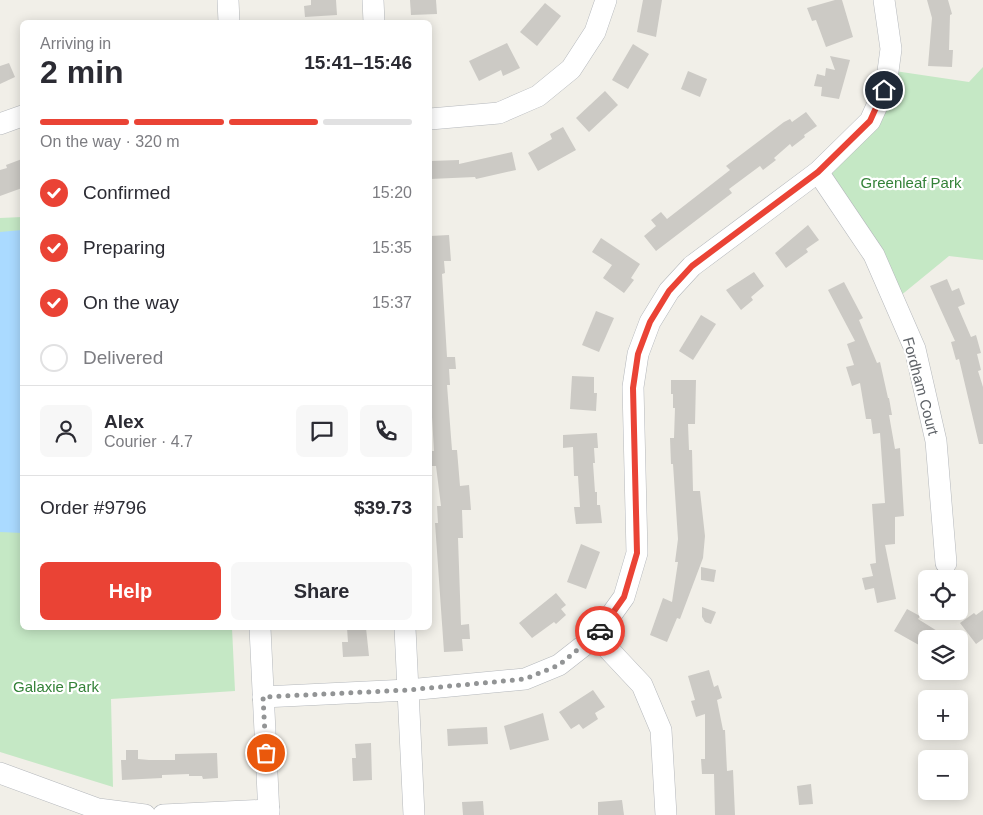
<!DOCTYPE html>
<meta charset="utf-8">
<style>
:root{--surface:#fff;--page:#f7f7f7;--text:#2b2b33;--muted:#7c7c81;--line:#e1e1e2;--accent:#ea4335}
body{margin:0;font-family:Helvetica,sans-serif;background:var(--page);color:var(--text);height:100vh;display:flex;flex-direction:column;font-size:19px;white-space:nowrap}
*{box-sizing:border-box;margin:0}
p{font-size:16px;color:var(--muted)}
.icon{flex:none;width:28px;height:28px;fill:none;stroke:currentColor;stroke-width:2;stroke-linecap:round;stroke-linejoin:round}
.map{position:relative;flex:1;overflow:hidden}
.details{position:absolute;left:20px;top:20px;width:412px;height:610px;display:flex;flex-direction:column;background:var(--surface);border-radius:8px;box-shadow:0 2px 12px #0003}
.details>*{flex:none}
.fabs{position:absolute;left:918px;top:570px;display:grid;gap:10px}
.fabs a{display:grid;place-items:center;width:50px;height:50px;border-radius:8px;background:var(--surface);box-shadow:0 2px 12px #0003;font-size:25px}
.pin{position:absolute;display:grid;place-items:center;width:42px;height:42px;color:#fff;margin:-21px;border:2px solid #fff;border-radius:50%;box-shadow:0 1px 5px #0007}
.courier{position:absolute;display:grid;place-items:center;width:50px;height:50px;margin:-25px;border:4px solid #ea4335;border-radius:50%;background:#fff;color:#222;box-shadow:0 1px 6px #0007}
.headline em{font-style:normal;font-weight:700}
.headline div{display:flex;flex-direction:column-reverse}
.headline{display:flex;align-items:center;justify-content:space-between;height:85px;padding:0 20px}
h1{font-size:32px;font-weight:700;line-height:38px}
.bar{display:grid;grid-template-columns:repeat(4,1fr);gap:8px 5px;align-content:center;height:60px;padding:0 20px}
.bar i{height:6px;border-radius:4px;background:var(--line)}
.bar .current{background:var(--accent)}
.bar p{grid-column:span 4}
.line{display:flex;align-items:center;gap:12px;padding:0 20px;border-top:1px solid var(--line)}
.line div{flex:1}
.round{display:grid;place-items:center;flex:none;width:52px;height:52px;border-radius:8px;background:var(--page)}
ol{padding:0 20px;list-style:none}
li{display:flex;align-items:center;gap:15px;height:55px}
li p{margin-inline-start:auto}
li .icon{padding:5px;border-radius:50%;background:var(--accent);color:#fff;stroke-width:4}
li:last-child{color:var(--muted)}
li i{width:28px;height:28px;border:2px solid var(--line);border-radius:50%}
.button{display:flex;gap:10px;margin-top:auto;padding:10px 20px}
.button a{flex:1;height:58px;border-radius:8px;background:var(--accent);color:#fff;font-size:20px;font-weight:700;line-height:58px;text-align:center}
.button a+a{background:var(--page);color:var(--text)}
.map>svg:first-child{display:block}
.green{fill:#c5e8c5}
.water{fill:#aadaff}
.building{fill:#cccac5}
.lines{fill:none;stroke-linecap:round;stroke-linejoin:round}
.minor-casing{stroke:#b5b8bc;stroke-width:22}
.minor{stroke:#fff;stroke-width:21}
.done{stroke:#929495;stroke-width:5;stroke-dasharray:0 9}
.route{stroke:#ea4335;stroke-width:6}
.labels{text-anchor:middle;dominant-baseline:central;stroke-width:4.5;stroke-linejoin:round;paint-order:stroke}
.park-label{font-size:15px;fill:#348238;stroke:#fff}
.street-label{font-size:15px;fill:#5f6368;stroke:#fff}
</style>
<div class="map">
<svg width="983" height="815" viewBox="0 0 983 815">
<rect width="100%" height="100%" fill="#f1efe8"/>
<!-- green -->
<g class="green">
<path d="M983 67V260L949 256 894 301 818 172 870 121 888 70 969 82Z"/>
<path d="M22 217V628H232L235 691 111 699 113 787 0 752V218Z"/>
</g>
<!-- water -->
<path class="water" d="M22 230V533L0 532V232Z"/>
<!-- building -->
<g class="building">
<path d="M311 0H336L337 15 305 17 304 6 311 5Z"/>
<path d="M410 0H436L437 14 411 15Z"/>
<path d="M643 0H662L656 37 637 32Z"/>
<path d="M835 0H842L853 37 826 47 816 20 812 21 807 8Z"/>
<path d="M927 0H948L952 14 950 15 949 50H953L952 67 928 66 932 18Z"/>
<path d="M545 3 561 16 537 46 520 32Z"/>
<path d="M507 43 520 68 503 76 501 70 479 81 469 61Z"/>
<path d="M633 44 649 54 628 89 612 80Z"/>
<path d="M830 56 850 60 839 99 821 96 822 87 814 86 817 74 825 76 826 68 835 70Z"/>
<path d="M9 63 15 77 0 84V66Z"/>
<path d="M688 71 707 79 700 97 681 89Z"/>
<path d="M605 91 618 105 589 132 576 118Z"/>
<path d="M806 112 817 126 804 135 805 137 792 147 790 144 774 158 776 160 763 170 760 166 729 189 732 193 656 251 644 236 656 226 651 220 661 212 667 219 730 170 726 166 784 122 790 119 792 122Z"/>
<path d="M563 127 576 150 538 171 528 153 552 139 550 134Z"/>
<path d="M512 152 516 170 476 179 475 177 430 179V161L459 160V164Z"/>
<path d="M22 159V188L0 196V170L7 168 6 165Z"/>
<path d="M808 225 819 240 806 249 808 252 786 268 775 253Z"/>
<path d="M449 235 451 261H444L445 273 442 274 447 357H455L456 369H449L450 385H447L452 450H457L460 486 469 485 471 510H462L463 538H458L461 625 469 624 470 639H462L463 651 444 652 435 523H438L437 506H441L436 466H432V451H434L430 383V236Z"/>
<path d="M601 238 640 264 631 278 634 280 624 293 603 278 612 265 592 252Z"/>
<path d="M754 272 764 286 751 297 753 300 741 310 726 290Z"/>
<path d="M947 279 952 291 959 288 965 304 958 307 971 337 976 335 981 353 977 354 981 370 978 371 983 387V444H979L959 359 956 360 951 342 955 341 930 286Z"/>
<path d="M844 282 863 318 859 320 877 363 880 362 888 398H889L892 415H889L895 449 900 448 904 516 895 517V544L885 545 896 599 877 603 874 588 865 590 862 578 873 576 870 564 876 563 872 504 885 503 880 433 873 434 871 419H866L860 383 852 386 846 367 854 365 847 344 855 341 828 290Z"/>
<path d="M596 311 614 318 599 352 582 345Z"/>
<path d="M701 315 716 324 693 360 679 351Z"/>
<path d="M572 376 594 377V393H597L596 411 570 409Z"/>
<path d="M671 380H696L695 424H688L689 450H692L693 491H700L705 536 703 558 680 619 677 618 667 642 650 635 663 598 672 602 678 562H675L678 539 673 464H671L670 438H674L675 408H673V394H671Z"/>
<path d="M597 433 598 448H594L595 463H593L595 492H597V505H600L602 523 576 524 574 507H580L578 476H574L573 447 563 448V435Z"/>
<path d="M581 544 600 552 586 589 567 582Z"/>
<path d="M701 567 716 570 714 582 701 580Z"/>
<path d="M556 593 566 605 561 609 566 615 556 624 554 622 532 638 519 623Z"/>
<path d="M702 607 716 612 711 624 705 622 702 617Z"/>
<path d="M907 609 920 616 918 619 950 639H926V649L894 631Z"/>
<path d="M983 610V639L976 644 960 623 974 613 976 615Z"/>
<path d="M347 628H366L369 656 343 657 342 642H348Z"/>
<path d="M709 670 714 687 718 685 722 698 717 700 723 730H725L727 771 733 770 735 815H715L714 774H702L701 759H705V714L696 717 691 701 695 700 688 676Z"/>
<path d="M593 690 605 707 595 713 598 719 583 729 579 724 571 729 559 712Z"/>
<path d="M543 713 549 740 510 750 504 726Z"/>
<path d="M487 727 488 744 448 746 447 729Z"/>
<path d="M371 743 372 780 353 781 352 758H356L355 744Z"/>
<path d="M126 750H138V759L149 760H175V754L217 753 218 778 203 779 202 776H189V774L162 775V778L122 780 121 760H126Z"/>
<path d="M811 784 813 804 799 805 797 786Z"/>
<path d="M622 800 624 815H598V802Z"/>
<path d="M483 801 484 815H463L462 802Z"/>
</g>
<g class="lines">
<defs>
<g id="minor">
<path d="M228 0 229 22"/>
<path d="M373 0 374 22"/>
<path d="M430 119 499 113 538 96 571 69 595 32 606 0"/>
<path d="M0 124 22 116"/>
<path d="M818 172 874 255 915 349 936 441 946 563"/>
<path d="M260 628 269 815"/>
<path d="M405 628 414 815"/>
<path d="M596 636 642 685 661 730 666 815"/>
<path d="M263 697 408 690 525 679 559 665 596 636 624 597 637 553 633 387 638 354 650 322 669 291 692 266 818 172 870 121 886 86 891 49 884 0"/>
<path d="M0 773 98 809 145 815"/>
<path d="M163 815 269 810"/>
</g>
</defs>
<!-- minor casing -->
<use href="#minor" class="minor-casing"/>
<!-- minor -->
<use href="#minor" class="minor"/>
</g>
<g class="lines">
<!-- done -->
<path class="done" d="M266 753 263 697 408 690 525 679 559 665 600 631"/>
<!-- route -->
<path class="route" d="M600 631 624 597 637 553 633 388 638 354 650 322 669 291 692 266 818 172 870 121 884 90"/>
</g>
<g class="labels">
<!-- park labels -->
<g class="park-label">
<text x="911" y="182">Greenleaf Park</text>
<text x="56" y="686">Galaxie Park</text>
</g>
<!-- street labels -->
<g class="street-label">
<text transform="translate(921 386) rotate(75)">Fordham Court</text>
</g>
</g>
</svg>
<div class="fabs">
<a><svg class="icon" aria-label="locate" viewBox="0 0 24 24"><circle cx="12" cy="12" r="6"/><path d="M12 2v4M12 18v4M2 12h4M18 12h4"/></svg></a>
<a><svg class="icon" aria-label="layers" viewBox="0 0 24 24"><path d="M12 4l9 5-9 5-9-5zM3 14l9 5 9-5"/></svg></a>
<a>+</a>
<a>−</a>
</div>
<div class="pin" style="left:266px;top:753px;background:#ea580c"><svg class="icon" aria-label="bag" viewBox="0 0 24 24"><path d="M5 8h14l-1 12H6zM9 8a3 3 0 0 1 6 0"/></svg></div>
<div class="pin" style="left:884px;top:90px;background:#1f2937"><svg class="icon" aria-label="home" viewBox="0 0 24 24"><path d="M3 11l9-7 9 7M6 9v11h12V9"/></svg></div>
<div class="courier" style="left:600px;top:631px"><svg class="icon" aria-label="car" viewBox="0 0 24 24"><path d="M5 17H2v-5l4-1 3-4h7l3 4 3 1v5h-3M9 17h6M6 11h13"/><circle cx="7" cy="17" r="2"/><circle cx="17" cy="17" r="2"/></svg></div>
<section class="details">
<div class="headline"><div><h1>2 min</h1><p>Arriving in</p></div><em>15:41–15:46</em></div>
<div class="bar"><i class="current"></i><i class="current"></i><i class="current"></i><i></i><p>On the way · 320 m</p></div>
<ol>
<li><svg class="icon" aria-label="check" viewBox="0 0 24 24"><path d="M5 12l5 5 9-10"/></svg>Confirmed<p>15:20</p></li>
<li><svg class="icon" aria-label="check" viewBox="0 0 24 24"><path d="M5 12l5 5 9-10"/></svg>Preparing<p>15:35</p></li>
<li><svg class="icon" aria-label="check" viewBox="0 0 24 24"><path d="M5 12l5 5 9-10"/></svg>On the way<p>15:37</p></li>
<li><i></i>Delivered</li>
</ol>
<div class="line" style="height:90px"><a class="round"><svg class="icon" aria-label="person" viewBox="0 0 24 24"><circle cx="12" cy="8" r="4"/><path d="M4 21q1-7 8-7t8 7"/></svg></a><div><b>Alex</b><p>Courier · 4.7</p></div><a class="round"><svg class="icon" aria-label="chat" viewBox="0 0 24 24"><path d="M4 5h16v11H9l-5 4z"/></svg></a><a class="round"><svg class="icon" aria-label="phone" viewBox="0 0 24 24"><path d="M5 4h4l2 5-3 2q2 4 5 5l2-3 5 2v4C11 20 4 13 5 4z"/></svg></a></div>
<div class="line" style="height:65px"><div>Order #9796</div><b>$39.73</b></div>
<div class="button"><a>Help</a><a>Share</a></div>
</section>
</div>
